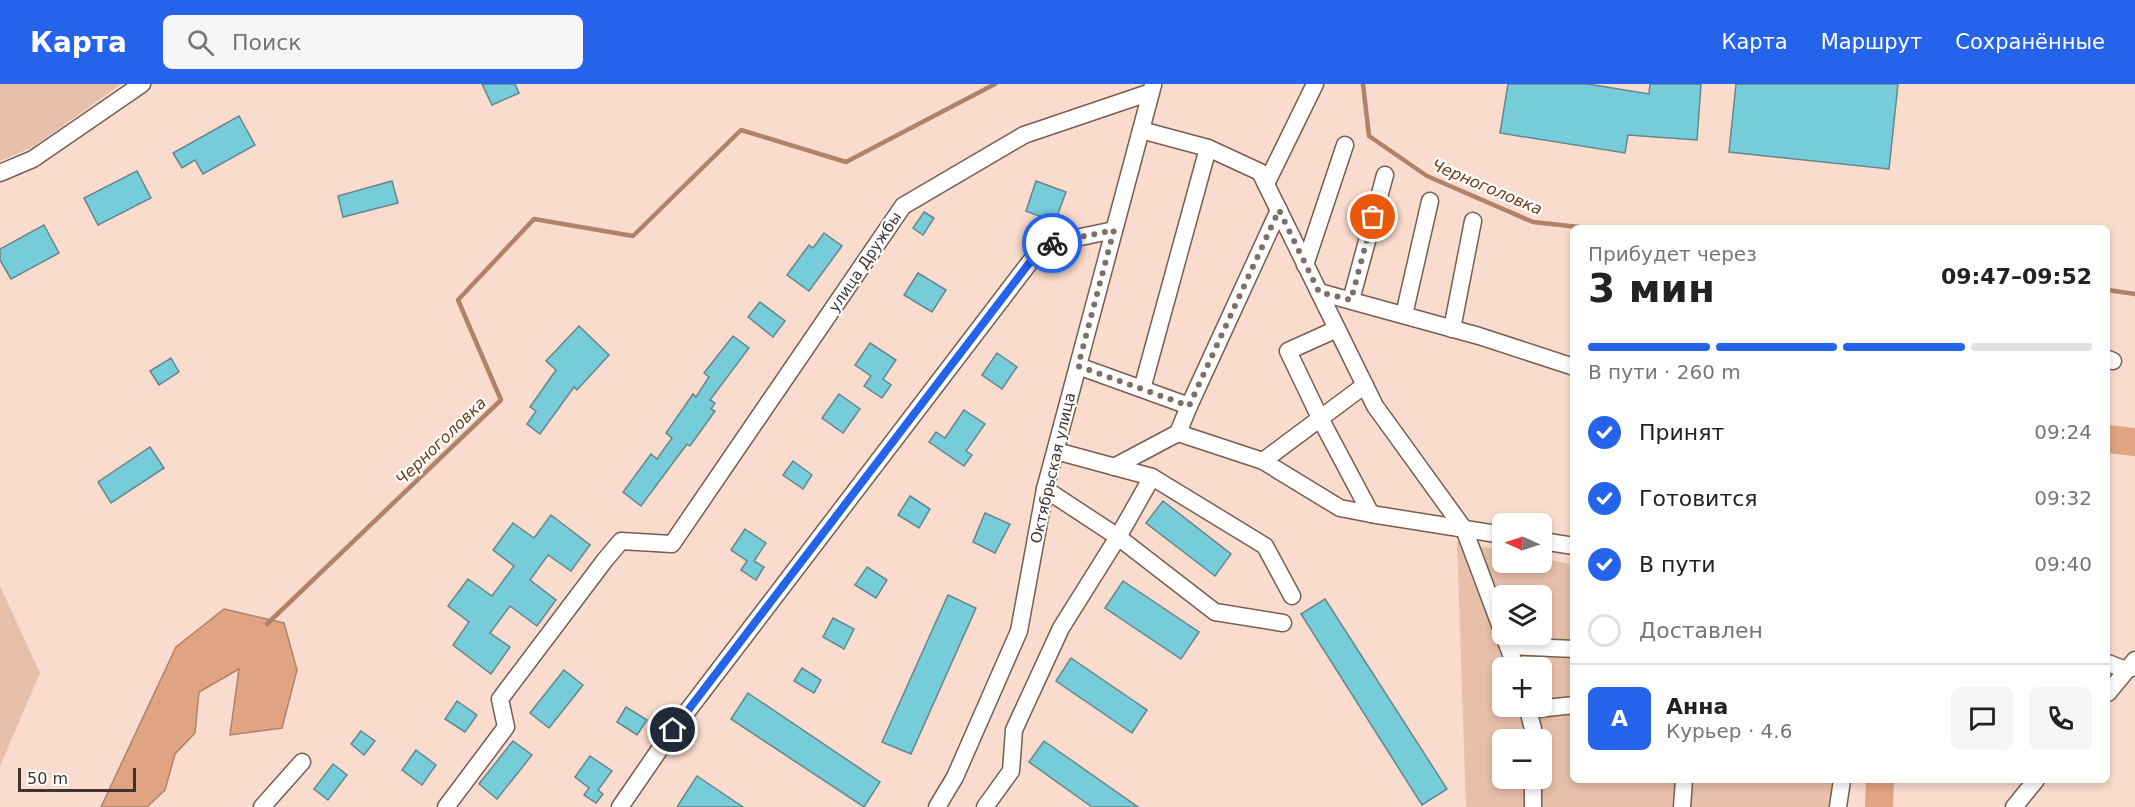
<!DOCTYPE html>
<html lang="ru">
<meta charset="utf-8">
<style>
:root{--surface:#fff;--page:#f6f6f6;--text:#222;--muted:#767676;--line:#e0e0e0;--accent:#2563eb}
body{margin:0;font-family:"DejaVu Sans",sans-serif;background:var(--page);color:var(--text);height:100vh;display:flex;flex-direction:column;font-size:22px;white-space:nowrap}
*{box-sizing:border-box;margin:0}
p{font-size:20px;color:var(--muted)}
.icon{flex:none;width:33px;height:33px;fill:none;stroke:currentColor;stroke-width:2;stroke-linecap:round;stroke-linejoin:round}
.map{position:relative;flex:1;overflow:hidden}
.panel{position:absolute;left:1570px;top:141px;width:540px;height:558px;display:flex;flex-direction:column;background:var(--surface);border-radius:9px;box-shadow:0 3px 9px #0003}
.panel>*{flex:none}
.needle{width:39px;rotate:273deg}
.tools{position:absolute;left:1492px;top:429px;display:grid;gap:12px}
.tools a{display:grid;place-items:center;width:60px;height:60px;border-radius:9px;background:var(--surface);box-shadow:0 3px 9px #0003;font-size:30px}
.scale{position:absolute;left:18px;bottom:15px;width:118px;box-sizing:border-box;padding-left:6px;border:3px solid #3f342e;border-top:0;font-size:16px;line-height:21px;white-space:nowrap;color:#3f342e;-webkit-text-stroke:4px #fff;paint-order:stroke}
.pin{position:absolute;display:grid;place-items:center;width:51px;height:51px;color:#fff;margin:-26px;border:3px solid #fff;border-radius:50%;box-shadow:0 2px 6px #0007}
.courier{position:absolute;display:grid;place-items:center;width:60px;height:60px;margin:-30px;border:4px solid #2563eb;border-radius:50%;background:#fff;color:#222;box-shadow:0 2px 8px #0007}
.overview em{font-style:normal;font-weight:600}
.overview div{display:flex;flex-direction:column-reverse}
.overview{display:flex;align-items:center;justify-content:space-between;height:102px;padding:0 18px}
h1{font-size:39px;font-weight:600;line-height:45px}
.bar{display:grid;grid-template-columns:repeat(4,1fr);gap:9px 6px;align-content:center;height:72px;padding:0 18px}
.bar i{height:8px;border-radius:4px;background:var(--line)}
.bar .active{background:var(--accent)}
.bar p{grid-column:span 4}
.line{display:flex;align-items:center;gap:15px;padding:0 18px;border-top:2px solid var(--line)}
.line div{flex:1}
.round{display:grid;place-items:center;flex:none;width:63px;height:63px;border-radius:9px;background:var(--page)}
ol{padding:0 18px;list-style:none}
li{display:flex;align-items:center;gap:18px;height:66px}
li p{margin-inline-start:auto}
li .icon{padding:6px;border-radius:50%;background:var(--accent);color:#fff;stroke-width:4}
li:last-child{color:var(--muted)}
li i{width:33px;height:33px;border:3px solid var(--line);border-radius:50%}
header{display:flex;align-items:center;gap:36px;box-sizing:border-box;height:84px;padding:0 30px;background:var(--accent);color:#fff}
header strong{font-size:28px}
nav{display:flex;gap:33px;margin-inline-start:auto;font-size:21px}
.search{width:420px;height:54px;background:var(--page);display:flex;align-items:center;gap:15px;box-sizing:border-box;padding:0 21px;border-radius:9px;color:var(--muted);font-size:22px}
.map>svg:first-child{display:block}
.green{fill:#e8bfa9;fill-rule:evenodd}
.water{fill:#e0a483;stroke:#b0826a;stroke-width:1.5}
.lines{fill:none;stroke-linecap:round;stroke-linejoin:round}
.stream{stroke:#b0826a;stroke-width:4.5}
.river{stroke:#e0a483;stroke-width:28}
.building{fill:#77ccd9;stroke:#65868c;stroke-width:1.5}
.minor-casing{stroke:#765e51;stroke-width:19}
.minor{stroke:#fff;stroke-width:16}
.done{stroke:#806f66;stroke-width:6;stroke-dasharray:0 10.8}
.route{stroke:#2563eb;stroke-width:8}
.labels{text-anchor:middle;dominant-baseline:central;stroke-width:4.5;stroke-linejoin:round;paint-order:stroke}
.street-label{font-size:15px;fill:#3f342e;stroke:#fff}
.water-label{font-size:16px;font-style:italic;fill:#733b17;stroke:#fff}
</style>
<header>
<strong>Карта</strong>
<div class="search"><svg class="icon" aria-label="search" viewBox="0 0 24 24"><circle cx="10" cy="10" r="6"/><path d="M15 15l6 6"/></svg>Поиск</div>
<nav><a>Карта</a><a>Маршрут</a><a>Сохранённые</a></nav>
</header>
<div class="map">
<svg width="2135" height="723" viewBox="0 0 2135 723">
<rect width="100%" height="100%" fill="#f9dccd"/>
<!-- green -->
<g class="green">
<path d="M0 0H121L33 63 0 77Z"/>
<path d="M1457 457 1503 467V478H1542V474L1573 481 1574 696H1842L1839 723H1466ZM1503 512H1542V550H1503ZM1503 584H1542V622H1503ZM1503 656H1542V694H1503Z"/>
<path d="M0 502 40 589 0 682Z"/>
</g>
<!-- water -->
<path class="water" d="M224 525 284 539 297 586 282 644 230 651 239 585 199 608 195 649 175 670 165 706 147 723H101L176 563Z"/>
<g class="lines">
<!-- stream -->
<g class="stream">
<path d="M1363 0 1369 52 1427 92 1533 138 1588 144"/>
<path d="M2108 206 2135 210"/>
<path d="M267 540 501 316 458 216 534 135 633 152 741 46 846 78 995 0"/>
</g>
<!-- river -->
<g class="river">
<path d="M2108 355 2135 358"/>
<path d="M1879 723 1880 696"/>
</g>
</g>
<!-- building -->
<g class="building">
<path d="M482 0H515L519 9 492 21Z"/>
<path d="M1508 0H1588L1649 10 1650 0H1701L1697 56 1628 51 1625 69 1500 49Z"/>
<path d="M1736 0H1898L1889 85 1729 68Z"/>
<path d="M239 32 255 61 203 90 195 76 182 84 173 69Z"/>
<path d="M137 87 151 114 98 141 84 114Z"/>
<path d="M392 97 398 119 343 133 338 112Z"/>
<path d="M1036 97 1066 108 1055 138 1026 127Z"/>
<path d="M924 128 934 134 923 151 913 144Z"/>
<path d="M44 141 59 169 11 195 0 176V165Z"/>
<path d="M824 149 842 162 809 207 787 191 809 161 813 164Z"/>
<path d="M918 189 946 206 932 228 904 211Z"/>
<path d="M760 218 785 237 773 253 748 233Z"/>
<path d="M579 242 609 271 577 306 574 303 540 350 527 340 536 327 530 323 556 286 546 277Z"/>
<path d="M733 252 749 264 710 316 715 319 711 325 715 327 690 362 687 360 641 422 623 408 651 370 657 375 672 354 666 349 693 310 696 313 709 293 704 289Z"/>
<path d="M870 259 896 276 883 295 891 301 882 314 864 302 871 292 855 281Z"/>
<path d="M997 269 1017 283 1002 305 982 291Z"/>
<path d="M171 274 179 288 159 301 150 287Z"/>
<path d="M839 310 860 325 843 349 822 334Z"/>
<path d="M964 326 985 340 966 367 972 371 964 382 929 358 936 348 945 354Z"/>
<path d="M150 363 164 384 111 419 98 398Z"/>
<path d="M793 377 812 391 803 405 783 391Z"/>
<path d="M910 412 930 425 919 444 898 431Z"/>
<path d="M1163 417 1231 470 1215 492 1146 439Z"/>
<path d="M985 429 1010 440 995 469 973 458Z"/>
<path d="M551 431 590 461 571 487 548 471 530 496 556 516 537 542 510 522 490 549 510 563 491 590 453 561 469 538 448 522 468 495 492 512 514 482 493 466 513 439 534 454Z"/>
<path d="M745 445 766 459 754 477 764 483 756 496 741 486 747 477 731 466Z"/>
<path d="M867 483 887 496 876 514 855 501Z"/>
<path d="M1123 497 1199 548 1181 575 1105 524Z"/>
<path d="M948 511 976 524 911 670 882 658Z"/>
<path d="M1325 515 1447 705 1422 721 1301 530Z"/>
<path d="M833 534 854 545 844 565 823 553Z"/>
<path d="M1071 574 1147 626 1132 649 1056 597Z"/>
<path d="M802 584 821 596 814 609 794 597Z"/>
<path d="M564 586 583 601 549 644 530 629Z"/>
<path d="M748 609 880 698 864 723 731 635Z"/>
<path d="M457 617 477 631 465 648 445 635Z"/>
<path d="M626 623 647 636 637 651 617 638Z"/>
<path d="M361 647 375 657 364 671 351 660Z"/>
<path d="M513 657 532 671 497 715 479 700Z"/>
<path d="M1044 657 1138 723H1092L1029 678Z"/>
<path d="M416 666 436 681 422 701 402 686Z"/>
<path d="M590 672 612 687 598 706 603 710 596 719 584 711 589 704 575 693Z"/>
<path d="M333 680 347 691 328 716 314 705Z"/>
<path d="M697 692 743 723H677Z"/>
</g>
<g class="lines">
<defs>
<g id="minor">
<path d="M1141 46 1208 64 1260 88 1375 322 1464 445 1503 549"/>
<path d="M0 89 33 75 142 0"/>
<path d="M1266 100 1315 0"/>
<path d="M1305 181 1345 61"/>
<path d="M1319 208 1479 252 1574 283"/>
<path d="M1351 216 1385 91"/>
<path d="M1404 231 1430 117"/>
<path d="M1337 245 1288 267 1320 334 1371 430"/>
<path d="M1452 245 1473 137"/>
<path d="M2108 275 2113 277"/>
<path d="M1078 282 1189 322 1178 349 1263 377 1340 424 1371 430 1503 451"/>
<path d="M1142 305 1208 64"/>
<path d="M1189 322 1279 126"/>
<path d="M1056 367 1152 393 1265 462 1292 512"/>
<path d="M1263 377 1365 301"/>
<path d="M1114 383 1178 349"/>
<path d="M1045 405 1118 453 1215 528 1283 539"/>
<path d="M1542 457 1574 462"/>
<path d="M1505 554 1516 584"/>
<path d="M1508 562 1574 565"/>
<path d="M2108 579 2126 586 2134 583"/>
<path d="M2108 609 2135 576"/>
<path d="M1527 622 1533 645V656"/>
<path d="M1528 626 1574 621"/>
<path d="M262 723 302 678"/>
<path d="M446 723 506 643 500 615 605 476 621 457 672 460 903 122 1024 51 1151 8"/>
<path d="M620 723 673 646 1043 161 1114 146"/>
<path d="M937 723 955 693 1019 547 1045 405 1153 1"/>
<path d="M985 723 1011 687 1014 646 1061 544 1118 453 1152 393"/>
<path d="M1533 723V694"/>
<path d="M1682 723 1684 696"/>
<path d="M1838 723 1842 696"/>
<path d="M2014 723 2036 696"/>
</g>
</defs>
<!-- minor casing -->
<use href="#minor" class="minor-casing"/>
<!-- minor -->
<use href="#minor" class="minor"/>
</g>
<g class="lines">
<!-- done -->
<path class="done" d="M1052 159 1114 146 1078 282 1189 322 1279 126 1319 208 1351 216 1373 133"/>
<!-- route -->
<path class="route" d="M673 646 1043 161 1052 159"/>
</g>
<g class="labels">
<!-- street labels -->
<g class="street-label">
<text transform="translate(865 178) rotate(-56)">улица Дружбы</text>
<text transform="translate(1053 384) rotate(-77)">Октябрьская улица</text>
</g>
<!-- water labels -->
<g class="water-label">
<text transform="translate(1487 103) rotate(23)">Черноголовка</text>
<text transform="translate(441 357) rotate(-44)">Черноголовка</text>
</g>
</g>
</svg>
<div class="tools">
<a><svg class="needle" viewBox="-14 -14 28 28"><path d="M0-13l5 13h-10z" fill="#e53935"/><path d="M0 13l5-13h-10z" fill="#767676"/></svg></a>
<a><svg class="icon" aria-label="layers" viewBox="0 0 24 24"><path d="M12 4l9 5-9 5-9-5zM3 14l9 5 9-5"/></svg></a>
<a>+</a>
<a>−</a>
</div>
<div class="scale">50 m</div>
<div class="pin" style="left:1373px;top:133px;background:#ea580c"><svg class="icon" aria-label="bag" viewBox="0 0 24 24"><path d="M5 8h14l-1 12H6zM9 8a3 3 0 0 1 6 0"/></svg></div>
<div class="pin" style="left:673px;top:646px;background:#1f2937"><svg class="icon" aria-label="home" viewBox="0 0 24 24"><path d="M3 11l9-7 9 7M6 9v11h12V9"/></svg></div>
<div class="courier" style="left:1052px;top:159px"><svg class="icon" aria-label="bike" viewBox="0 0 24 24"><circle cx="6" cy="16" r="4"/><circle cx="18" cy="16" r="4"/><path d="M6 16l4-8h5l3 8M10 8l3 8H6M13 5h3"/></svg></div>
<section class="panel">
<div class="overview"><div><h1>3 мин</h1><p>Прибудет через</p></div><em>09:47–09:52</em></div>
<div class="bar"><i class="active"></i><i class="active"></i><i class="active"></i><i></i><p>В пути · 260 m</p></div>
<ol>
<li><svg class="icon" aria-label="check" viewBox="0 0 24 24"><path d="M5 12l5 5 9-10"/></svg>Принят<p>09:24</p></li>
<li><svg class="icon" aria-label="check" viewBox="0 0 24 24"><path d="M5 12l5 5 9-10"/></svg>Готовится<p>09:32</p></li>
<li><svg class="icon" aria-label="check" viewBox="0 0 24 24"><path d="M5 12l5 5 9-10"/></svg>В пути<p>09:40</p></li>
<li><i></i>Доставлен</li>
</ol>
<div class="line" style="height:108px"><b class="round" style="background:var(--accent);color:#fff">А</b><div><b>Анна</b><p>Курьер · 4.6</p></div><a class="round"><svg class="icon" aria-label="chat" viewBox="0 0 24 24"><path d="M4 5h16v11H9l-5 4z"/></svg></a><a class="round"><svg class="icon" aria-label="phone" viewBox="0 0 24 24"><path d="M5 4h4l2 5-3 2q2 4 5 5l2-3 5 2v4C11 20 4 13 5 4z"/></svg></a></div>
</section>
</div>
